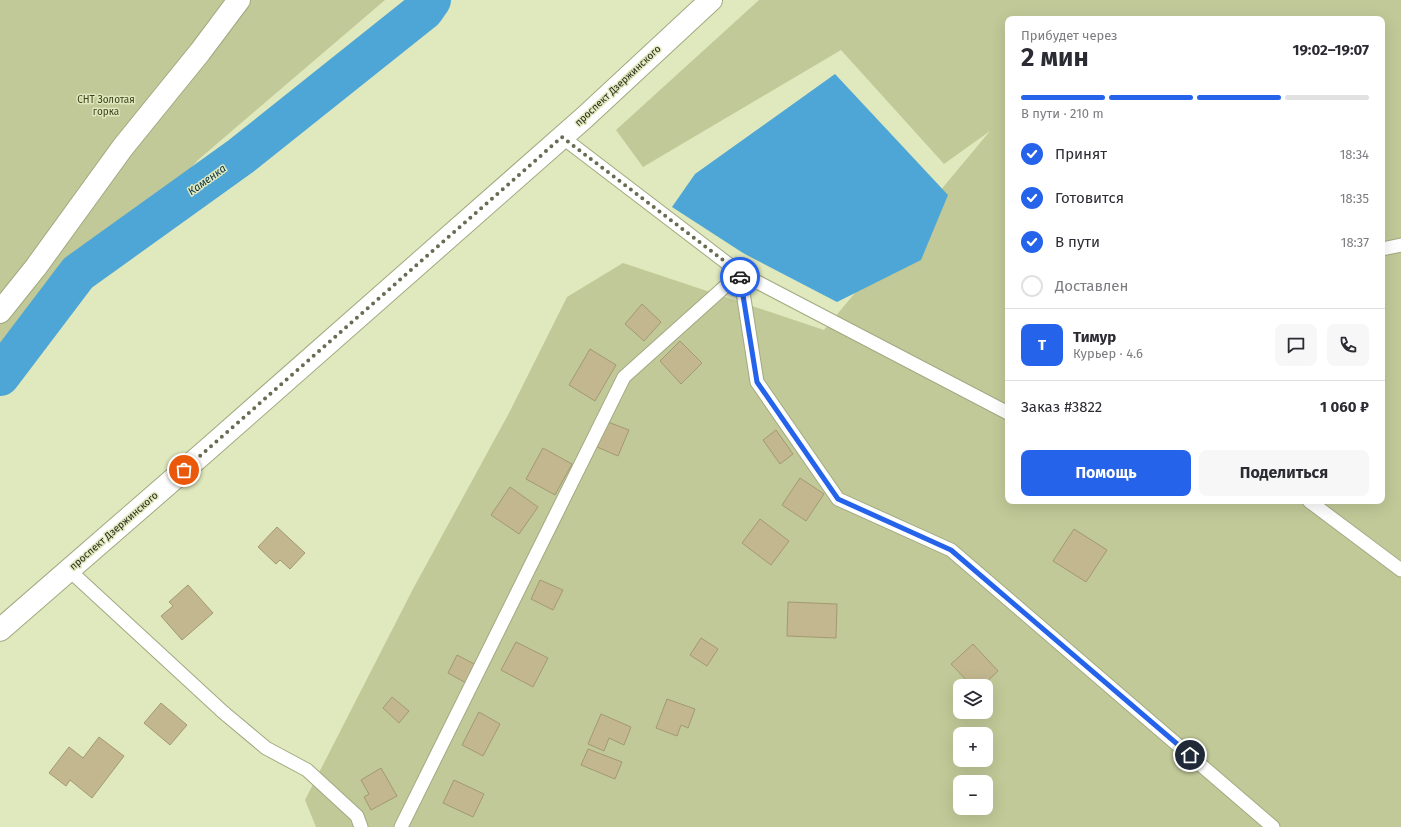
<!DOCTYPE html>
<html lang="ru">
<meta charset="utf-8">
<style>
:root{--surface:#fff;--page:#f7f7f7;--text:#2b2b33;--muted:#7c7c81;--line:#e1e1e2;--accent:#2563eb}
body{margin:0;font-family:"Fira Sans",sans-serif;background:var(--page);color:var(--text);height:100vh;display:flex;flex-direction:column;font-size:15px;white-space:nowrap}
*{box-sizing:border-box;margin:0}
p{font-size:13px;color:var(--muted)}
.icon{flex:none;width:22px;height:22px;fill:none;stroke:currentColor;stroke-width:2;stroke-linecap:round;stroke-linejoin:round}
.map{position:relative;flex:1;overflow:hidden}
.panel{position:absolute;left:1005px;top:16px;width:380px;height:488px;display:flex;flex-direction:column;background:var(--surface);border-radius:8px;box-shadow:0 4px 16px #0002}
.panel>*{flex:none}
.tools{position:absolute;left:953px;top:679px;display:grid;gap:8px}
.tools a{display:grid;place-items:center;width:40px;height:40px;border-radius:8px;background:var(--surface);box-shadow:0 4px 16px #0002;font-size:20px}
.pin{position:absolute;display:grid;place-items:center;width:34px;height:34px;color:#fff;margin:-17px;border:2px solid #fff;border-radius:50%;box-shadow:0 1px 4px #0007}
.courier{position:absolute;display:grid;place-items:center;width:40px;height:40px;margin:-20px;border:3px solid #2563eb;border-radius:50%;background:#fff;color:#222;box-shadow:0 1px 5px #0007}
.summary em{font-style:normal;font-weight:700}
.summary div{display:flex;flex-direction:column-reverse}
.summary{display:flex;align-items:center;justify-content:space-between;height:68px;padding:0 16px}
h1{font-size:26px;font-weight:700;line-height:30px}
.bar{display:grid;grid-template-columns:repeat(4,1fr);gap:6px 4px;align-content:center;height:48px;padding:0 16px}
.bar i{height:5px;border-radius:3px;background:var(--line)}
.bar .on{background:var(--accent)}
.bar p{grid-column:span 4}
.line{display:flex;align-items:center;gap:10px;padding:0 16px;border-top:1px solid var(--line)}
.line div{flex:1}
.round{display:grid;place-items:center;flex:none;width:42px;height:42px;border-radius:8px;background:var(--page)}
ol{padding:0 16px;list-style:none}
li{display:flex;align-items:center;gap:12px;height:44px}
li p{margin-inline-start:auto}
li .icon{padding:4px;border-radius:50%;background:var(--accent);color:#fff;stroke-width:4}
li:last-child{color:var(--muted)}
li i{width:22px;height:22px;border:2px solid var(--line);border-radius:50%}
.action{display:flex;gap:8px;margin-top:auto;padding:8px 16px}
.action a{flex:1;height:46px;border-radius:8px;background:var(--accent);color:#fff;font-size:16px;font-weight:700;line-height:46px;text-align:center}
.action a+a{background:var(--page);color:var(--text)}
.map>svg:first-child{display:block}
.green{fill:#c1c998;fill-rule:evenodd}
.water{fill:#4da6d6}
.lines{fill:none;stroke-linecap:round;stroke-linejoin:round}
.river{stroke:#4da6d6;stroke-width:40}
.building{fill:#c2b78e;stroke:#a39971}
.service-casing{stroke:#a2a981;stroke-width:15}
.minor-casing{stroke:#a2a981;stroke-width:24}
.tertiary-casing{stroke:#a2a981;stroke-width:24}
.service{stroke:#fff;stroke-width:13}
.minor{stroke:#fff;stroke-width:22}
.tertiary{stroke:#fff;stroke-width:22}
.done{stroke:#676c52;stroke-width:4;stroke-dasharray:0 7.2}
.route{stroke:#2563eb;stroke-width:5}
.labels{text-anchor:middle;dominant-baseline:central;stroke-width:3;stroke-linejoin:round;paint-order:stroke}
.street-label{font-size:10px;fill:#262919;stroke:#e0e8bd}
.park-label{font-size:10px;fill:#3b401b;stroke:#e0e8bd}
.water-label{font-size:11px;font-style:italic;fill:#0a3246;stroke:#e0e8bd}
</style>
<div class="map">
<svg width="1401" height="827" viewBox="0 0 1401 827">
<rect width="100%" height="100%" fill="#e0e8bd"/>
<!-- green -->
<g class="green">
<path d="M0 0H385L198 160 0 383Z"/>
<path d="M759 0H1401V827H316L305 800 413 589 509 413 567 297 623 263 824 330 990 131 944 164 841 50 643 167 616 130ZM1008 19H1382V501H1008ZM960 686H986V712H960ZM960 734H986V760H960ZM960 782H986V808H960Z"/>
</g>
<!-- water -->
<path class="water" d="M835 74 948 195 921 260 837 302 743 253 672 207 695 174Z"/>
<g class="lines">
<!-- river -->
<path class="river" d="M0 376 78 273 241 156 424 10 431 0"/>
</g>
<!-- building -->
<g class="building">
<path d="M642 304 661 322 644 341 625 324Z"/>
<path d="M680 341 702 363 681 384 660 361Z"/>
<path d="M590 349 616 365 595 401 569 385Z"/>
<path d="M608 422 629 430 618 456 597 447Z"/>
<path d="M776 430 793 454 780 464 763 440Z"/>
<path d="M543 448 572 464 555 495 526 479Z"/>
<path d="M800 478 824 494 806 521 782 505Z"/>
<path d="M510 487 538 507 519 534 491 515Z"/>
<path d="M760 519 789 541 771 565 742 543Z"/>
<path d="M277 527 305 553 290 569 280 560 276 564 258 547Z"/>
<path d="M1074 529 1107 550 1086 582 1053 561Z"/>
<path d="M540 580 563 590 553 610 531 599Z"/>
<path d="M188 585 213 613 182 640 161 616 173 606 169 602Z"/>
<path d="M788 602 837 604 836 638 787 636Z"/>
<path d="M701 638 718 649 707 666 690 655Z"/>
<path d="M516 642 548 658 533 687 501 670Z"/>
<path d="M973 644 998 671 982 686H972L951 664Z"/>
<path d="M457 655 476 665 466 683 448 673Z"/>
<path d="M392 697 409 711 399 723 383 708Z"/>
<path d="M667 699 695 709 688 728 681 725 677 736 656 728Z"/>
<path d="M161 703 187 725 170 745 144 723Z"/>
<path d="M479 712 500 724 483 756 462 745Z"/>
<path d="M601 714 631 727 624 745 609 738 604 751 588 744Z"/>
<path d="M99 737 124 756 92 798 70 780 66 786 49 773 69 747 83 758Z"/>
<path d="M588 749 622 762 615 779 581 765Z"/>
<path d="M381 768 397 796 371 810 364 797 369 794 361 780Z"/>
<path d="M454 780 484 794 473 817 443 803Z"/>
</g>
<g class="lines">
<defs>
<g id="service">
<path d="M562 137 740 273 1008 413"/>
<path d="M1382 249 1401 245"/>
<path d="M740 273 757 382 838 499 951 550 1273 827"/>
<path d="M1309 501 1401 570"/>
<path d="M69 570 223 712 266 748 307 770 357 816 361 827"/>
<path d="M401 827 624 377 740 273"/>
</g>
<path id="minor" d="M0 312 36 267 123 147 200 52 239 0"/>
<path id="tertiary" d="M0 630 207 450 585 117 711 0"/>
</defs>
<!-- service casing -->
<use href="#service" class="service-casing"/>
<!-- minor casing -->
<use href="#minor" class="minor-casing"/>
<!-- tertiary casing -->
<use href="#tertiary" class="tertiary-casing"/>
<!-- service -->
<use href="#service" class="service"/>
<!-- minor -->
<use href="#minor" class="minor"/>
<!-- tertiary -->
<use href="#tertiary" class="tertiary"/>
</g>
<g class="lines">
<!-- done -->
<path class="done" d="M184 470 562 137 740 273V277"/>
<!-- route -->
<path class="route" d="M740 277 757 382 838 499 951 550 1190 755"/>
</g>
<g class="labels">
<!-- street labels -->
<g class="street-label">
<text transform="translate(618 86) rotate(-43)">проспект Дзержинского</text>
<text transform="translate(114 531) rotate(-41)">проспект Дзержинского</text>
</g>
<!-- park labels -->
<g class="park-label">
<text x="106" y="100">СНТ Золотая<tspan x="106" dy="12">горка</tspan></text>
</g>
<!-- water labels -->
<g class="water-label">
<text transform="translate(207 180) rotate(-36)">Каменка</text>
</g>
</g>
</svg>
<div class="tools">
<a><svg class="icon" aria-label="layers" viewBox="0 0 24 24"><path d="M12 4l9 5-9 5-9-5zM3 14l9 5 9-5"/></svg></a>
<a>+</a>
<a>−</a>
</div>
<div class="pin" style="left:184px;top:470px;background:#ea580c"><svg class="icon" aria-label="bag" viewBox="0 0 24 24"><path d="M5 8h14l-1 12H6zM9 8a3 3 0 0 1 6 0"/></svg></div>
<div class="pin" style="left:1190px;top:755px;background:#1f2937"><svg class="icon" aria-label="home" viewBox="0 0 24 24"><path d="M3 11l9-7 9 7M6 9v11h12V9"/></svg></div>
<div class="courier" style="left:740px;top:277px"><svg class="icon" aria-label="car" viewBox="0 0 24 24"><path d="M5 17H2v-5l4-1 3-4h7l3 4 3 1v5h-3M9 17h6M6 11h13"/><circle cx="7" cy="17" r="2"/><circle cx="17" cy="17" r="2"/></svg></div>
<section class="panel">
<div class="summary"><div><h1>2 мин</h1><p>Прибудет через</p></div><em>19:02–19:07</em></div>
<div class="bar"><i class="on"></i><i class="on"></i><i class="on"></i><i></i><p>В пути · 210 m</p></div>
<ol>
<li><svg class="icon" aria-label="check" viewBox="0 0 24 24"><path d="M5 12l5 5 9-10"/></svg>Принят<p>18:34</p></li>
<li><svg class="icon" aria-label="check" viewBox="0 0 24 24"><path d="M5 12l5 5 9-10"/></svg>Готовится<p>18:35</p></li>
<li><svg class="icon" aria-label="check" viewBox="0 0 24 24"><path d="M5 12l5 5 9-10"/></svg>В пути<p>18:37</p></li>
<li><i></i>Доставлен</li>
</ol>
<div class="line" style="height:72px"><b class="round" style="background:var(--accent);color:#fff">Т</b><div><b>Тимур</b><p>Курьер · 4.6</p></div><a class="round"><svg class="icon" aria-label="chat" viewBox="0 0 24 24"><path d="M4 5h16v11H9l-5 4z"/></svg></a><a class="round"><svg class="icon" aria-label="phone" viewBox="0 0 24 24"><path d="M5 4h4l2 5-3 2q2 4 5 5l2-3 5 2v4C11 20 4 13 5 4z"/></svg></a></div>
<div class="line" style="height:52px"><div>Заказ #3822</div><b>1 060 ₽</b></div>
<div class="action"><a>Помощь</a><a>Поделиться</a></div>
</section>
</div>
